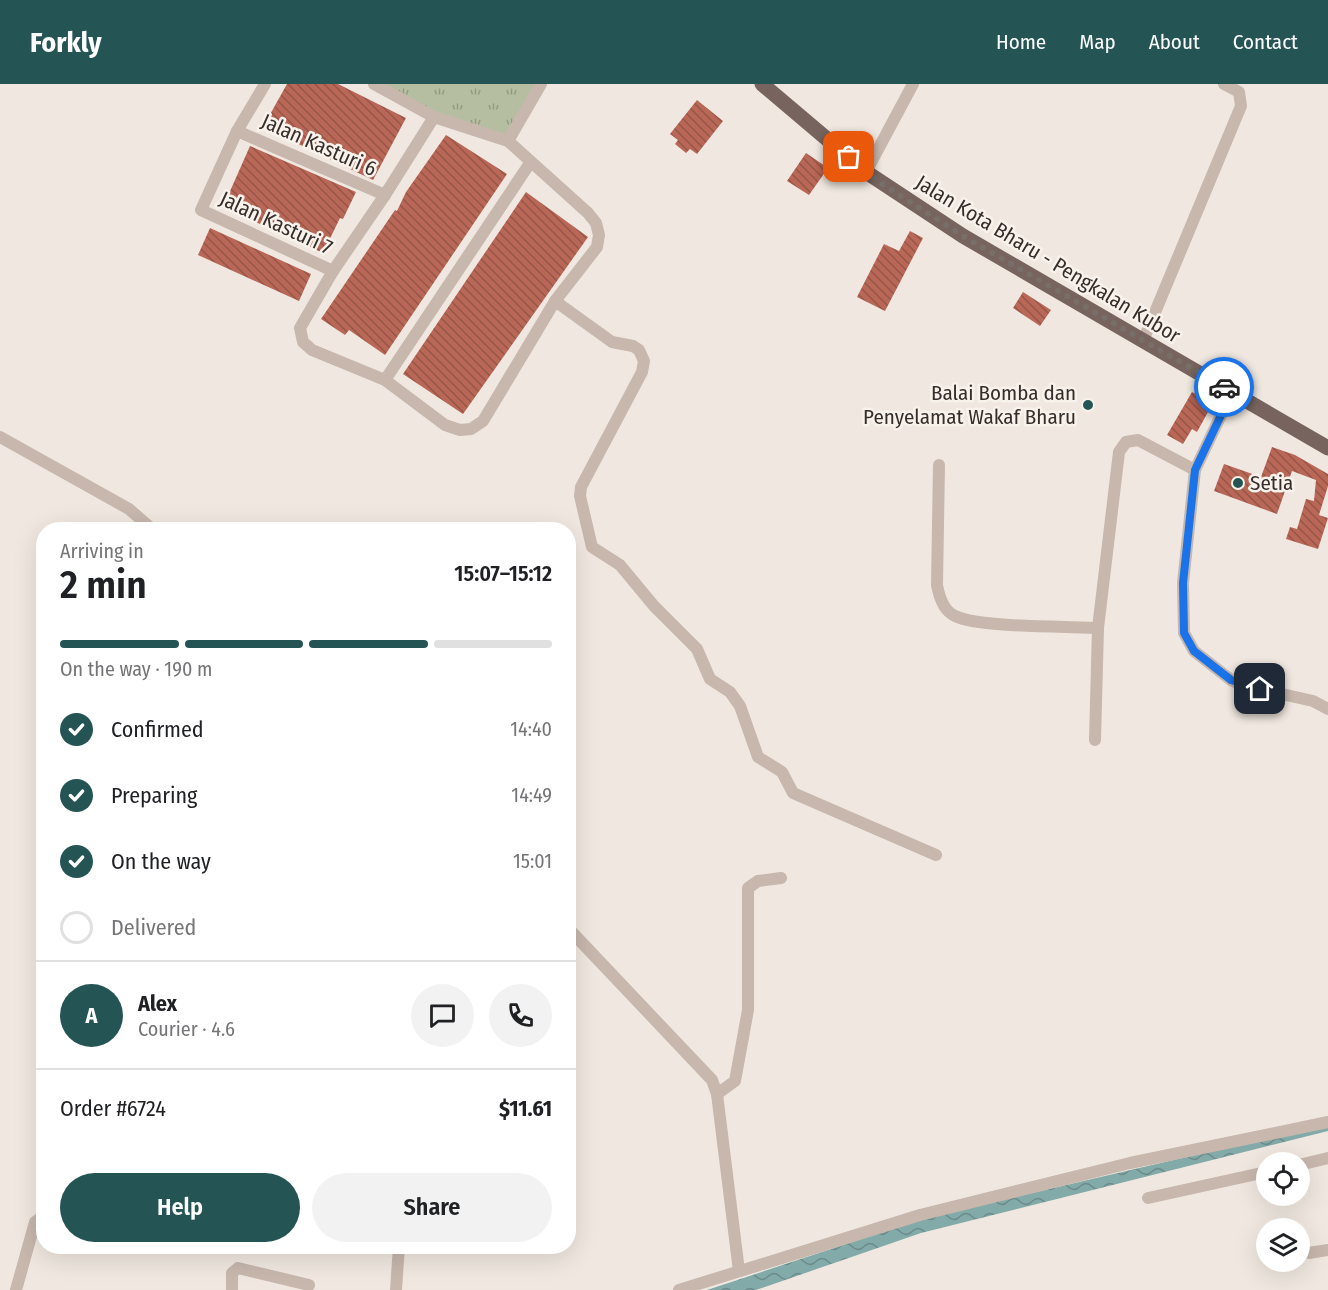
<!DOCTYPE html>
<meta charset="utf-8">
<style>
:root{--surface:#fff;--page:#f2f2f2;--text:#202124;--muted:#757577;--line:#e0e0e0;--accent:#255454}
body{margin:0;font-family:"Fira Sans Condensed",sans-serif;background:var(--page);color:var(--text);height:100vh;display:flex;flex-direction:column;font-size:22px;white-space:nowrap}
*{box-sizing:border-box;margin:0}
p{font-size:20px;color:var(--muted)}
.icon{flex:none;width:33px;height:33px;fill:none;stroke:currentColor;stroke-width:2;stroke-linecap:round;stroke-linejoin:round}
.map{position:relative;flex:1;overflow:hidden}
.sheet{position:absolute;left:36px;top:438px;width:540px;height:732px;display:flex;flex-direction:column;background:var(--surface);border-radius:24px;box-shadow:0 6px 24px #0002}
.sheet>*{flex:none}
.fabs{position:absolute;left:1256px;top:1068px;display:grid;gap:12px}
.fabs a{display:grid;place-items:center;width:54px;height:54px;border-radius:50%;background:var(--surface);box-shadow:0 6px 24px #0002;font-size:30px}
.pin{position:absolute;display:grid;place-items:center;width:51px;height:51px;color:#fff;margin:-26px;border-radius:12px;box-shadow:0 3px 9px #0006}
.courier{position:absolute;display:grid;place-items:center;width:60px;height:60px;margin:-30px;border:4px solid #1a73e8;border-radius:50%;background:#fff;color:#222;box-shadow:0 2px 8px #0007}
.overview em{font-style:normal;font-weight:600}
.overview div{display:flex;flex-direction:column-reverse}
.overview{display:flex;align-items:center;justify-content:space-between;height:102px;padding:0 24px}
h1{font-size:39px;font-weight:600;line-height:45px}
.bar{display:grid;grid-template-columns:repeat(4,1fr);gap:9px 6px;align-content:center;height:72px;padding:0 24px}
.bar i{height:8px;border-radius:4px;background:var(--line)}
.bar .on{background:var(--accent)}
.bar p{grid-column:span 4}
.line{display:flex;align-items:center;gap:15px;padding:0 24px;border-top:2px solid var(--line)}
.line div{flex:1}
.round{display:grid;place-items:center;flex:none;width:63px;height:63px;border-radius:32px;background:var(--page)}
ol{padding:0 24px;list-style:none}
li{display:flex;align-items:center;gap:18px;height:66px}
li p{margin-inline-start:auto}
li .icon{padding:6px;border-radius:50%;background:var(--accent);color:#fff;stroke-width:4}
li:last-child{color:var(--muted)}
li i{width:33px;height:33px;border:3px solid var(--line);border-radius:50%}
.button{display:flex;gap:12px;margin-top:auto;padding:12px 24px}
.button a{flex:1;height:69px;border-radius:36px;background:var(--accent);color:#fff;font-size:24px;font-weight:600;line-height:69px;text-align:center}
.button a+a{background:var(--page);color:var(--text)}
header{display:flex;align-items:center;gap:36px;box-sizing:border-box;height:84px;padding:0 30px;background:var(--accent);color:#fff}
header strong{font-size:28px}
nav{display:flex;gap:33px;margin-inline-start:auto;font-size:21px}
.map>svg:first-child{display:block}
.grass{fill:url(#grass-tufts)}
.water{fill:url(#water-waves)}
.building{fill:url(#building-back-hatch)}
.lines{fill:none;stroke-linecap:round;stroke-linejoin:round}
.minor{stroke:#c7b7ad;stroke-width:12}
.primary{stroke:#77645e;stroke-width:15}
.done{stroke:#786f6a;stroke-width:6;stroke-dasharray:0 10.8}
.route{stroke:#1a73e8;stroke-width:8}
.poi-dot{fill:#255454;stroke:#f8f2ec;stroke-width:2}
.labels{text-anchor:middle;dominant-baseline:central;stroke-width:5;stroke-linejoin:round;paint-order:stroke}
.street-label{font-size:21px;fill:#372e2b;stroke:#f8f2ec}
.poi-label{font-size:21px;fill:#372e2b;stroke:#f8f2ec;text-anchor:end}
</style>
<header>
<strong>Forkly</strong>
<nav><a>Home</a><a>Map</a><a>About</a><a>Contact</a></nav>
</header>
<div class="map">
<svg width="1328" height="1206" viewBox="0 0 1328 1206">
<defs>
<pattern id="grass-tufts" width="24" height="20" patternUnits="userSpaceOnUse" patternTransform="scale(1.5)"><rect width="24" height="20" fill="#b6bea1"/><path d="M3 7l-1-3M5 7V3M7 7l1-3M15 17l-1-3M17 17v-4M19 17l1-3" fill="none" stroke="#959b83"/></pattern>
<pattern id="water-waves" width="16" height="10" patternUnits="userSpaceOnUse" patternTransform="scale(1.5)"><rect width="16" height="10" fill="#82aaa9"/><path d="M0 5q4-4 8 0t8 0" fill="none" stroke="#6b8b8a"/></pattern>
<pattern id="building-back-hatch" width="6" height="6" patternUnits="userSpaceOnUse" patternTransform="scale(1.5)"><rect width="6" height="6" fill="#b96756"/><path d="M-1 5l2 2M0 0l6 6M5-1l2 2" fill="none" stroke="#975547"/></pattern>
</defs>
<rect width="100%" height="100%" fill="#f0e8e0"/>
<!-- grass -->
<path class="grass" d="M374 0H541L509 56 434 33Z"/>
<!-- water -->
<path class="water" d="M1328 1040V1047L921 1149 756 1206H707L925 1134Z"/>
<!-- building -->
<g class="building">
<path d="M287 0H338L406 34 373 96 263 43Z"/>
<path d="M697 16 723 37 697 70 690 65 686 69 675 60 678 56 670 50Z"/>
<path d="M446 51 507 90 385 271 349 246 345 251 321 235 395 126 397 127 406 108Z"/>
<path d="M250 62 356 108 343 135 340 134 323 169 223 123Z"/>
<path d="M806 69 828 84 809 111 787 97Z"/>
<path d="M526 108 588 153 463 330 403 290Z"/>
<path d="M210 144 311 190 299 217 198 171Z"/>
<path d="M910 147 923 154 885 227 857 213 884 160 899 167Z"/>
<path d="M1023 208 1051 226 1040 242 1013 224Z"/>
<path d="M1192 308 1213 319 1197 348 1192 345 1183 360 1167 351Z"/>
<path d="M1272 363 1295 371 1328 390V402L1319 431 1328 434 1318 465 1286 455 1290 443 1297 445 1306 415 1314 417 1316 396 1292 387 1277 430 1214 407 1224 380 1261 393Z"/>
</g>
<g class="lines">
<!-- minor -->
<g class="minor">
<path d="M265 0 237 47 201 126 333 187 385 111 434 33 374 0"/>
<path d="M237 47 385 111"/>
<path d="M508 57 541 0"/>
<path d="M866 88 913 0"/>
<path d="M333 187 300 244 303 258 312 266 385 296 445 341 460 346 471 345 483 337 555 217 597 163 599 151 596 139 588 129 508 57 434 33"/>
<path d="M555 217 612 258 633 262 639 266 644 277 642 288 581 403 580 412 592 463 620 481 654 522 697 565 710 595 730 608 740 622 758 673 782 688 793 709 936 771"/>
<path d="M1143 257 1241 22 1239 8 1224 0"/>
<path d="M385 296 530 79"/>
<path d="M1232 308 1195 386 1183 499 1184 549 1194 567 1231 596 1242 601 1313 617 1328 625"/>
<path d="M0 353 129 425 153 446"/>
<path d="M939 381 937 501C939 512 944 527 955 532 980 544 1067 542 1098 544"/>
<path d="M1095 656 1098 544 1119 368 1126 358 1138 356 1195 386"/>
<path d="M568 844 712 996 717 1010 739 1187"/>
<path d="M717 1010 735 997 748 926V804L758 797 781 794"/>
<path d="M1299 1081 1328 1074"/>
<path d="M1148 1114 1266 1088"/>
<path d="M1309 1169 1328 1166"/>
<path d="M16 1206 35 1138 44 1132"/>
<path d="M232 1206V1189L238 1184 309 1201"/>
<path d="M396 1206 399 1162"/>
<path d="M679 1206 920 1131 1130 1079 1328 1038"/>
</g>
<!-- primary -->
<path class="primary" d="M762 0 866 88 963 152 1328 364"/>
</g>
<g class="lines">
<!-- done -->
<path class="done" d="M849 73 879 98 963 152 1224 303"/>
<!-- route -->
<path class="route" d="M1224 303 1232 308 1195 386 1183 499 1184 549 1194 567 1231 596 1260 605"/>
</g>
<!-- markers -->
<g class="poi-dot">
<circle cx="1088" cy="321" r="6"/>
<circle cx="1238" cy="399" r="6"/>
</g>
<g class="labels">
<!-- street labels -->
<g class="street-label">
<text transform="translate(319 61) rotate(24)">Jalan Kasturi 6</text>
<text transform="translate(276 139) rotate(25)">Jalan Kasturi 7</text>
<text transform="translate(1048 175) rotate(31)">Jalan Kota Bharu - Pengkalan Kubor</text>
</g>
<!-- poi labels -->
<g class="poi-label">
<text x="1076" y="309">Balai Bomba dan<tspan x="1076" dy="24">Penyelamat Wakaf Bharu</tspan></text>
<text x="1250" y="399" text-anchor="start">Setia</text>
</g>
</g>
</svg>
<div class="fabs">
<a><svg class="icon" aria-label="locate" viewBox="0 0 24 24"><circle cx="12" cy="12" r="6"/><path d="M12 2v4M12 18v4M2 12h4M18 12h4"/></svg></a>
<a><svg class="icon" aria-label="layers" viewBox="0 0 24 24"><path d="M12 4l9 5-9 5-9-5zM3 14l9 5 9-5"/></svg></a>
</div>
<div class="pin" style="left:849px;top:73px;background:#ea580c"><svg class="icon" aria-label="bag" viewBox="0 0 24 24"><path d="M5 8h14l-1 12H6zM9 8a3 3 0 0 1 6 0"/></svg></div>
<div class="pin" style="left:1260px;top:605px;background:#1f2937"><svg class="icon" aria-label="home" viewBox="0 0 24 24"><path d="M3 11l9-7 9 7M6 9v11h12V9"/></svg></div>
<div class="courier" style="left:1224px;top:303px"><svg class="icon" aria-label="car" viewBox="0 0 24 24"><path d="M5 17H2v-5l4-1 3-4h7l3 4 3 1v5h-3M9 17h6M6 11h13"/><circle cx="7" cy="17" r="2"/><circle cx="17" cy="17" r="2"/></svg></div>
<section class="sheet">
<div class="overview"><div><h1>2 min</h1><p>Arriving in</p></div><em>15:07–15:12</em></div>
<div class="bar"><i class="on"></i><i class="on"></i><i class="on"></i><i></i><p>On the way · 190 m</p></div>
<ol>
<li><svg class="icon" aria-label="check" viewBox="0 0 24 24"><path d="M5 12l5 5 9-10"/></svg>Confirmed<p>14:40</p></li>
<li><svg class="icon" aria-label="check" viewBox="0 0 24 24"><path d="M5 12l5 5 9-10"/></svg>Preparing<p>14:49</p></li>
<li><svg class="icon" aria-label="check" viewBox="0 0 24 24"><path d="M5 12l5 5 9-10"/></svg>On the way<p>15:01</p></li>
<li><i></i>Delivered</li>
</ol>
<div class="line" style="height:108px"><b class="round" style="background:var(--accent);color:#fff">A</b><div><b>Alex</b><p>Courier · 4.6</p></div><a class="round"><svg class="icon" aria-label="chat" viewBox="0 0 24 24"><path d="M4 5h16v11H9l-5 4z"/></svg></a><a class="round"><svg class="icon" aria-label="phone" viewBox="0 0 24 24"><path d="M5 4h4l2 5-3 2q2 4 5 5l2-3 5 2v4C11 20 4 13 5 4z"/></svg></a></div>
<div class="line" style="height:78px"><div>Order #6724</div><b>$11.61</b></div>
<div class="button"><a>Help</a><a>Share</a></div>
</section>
</div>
